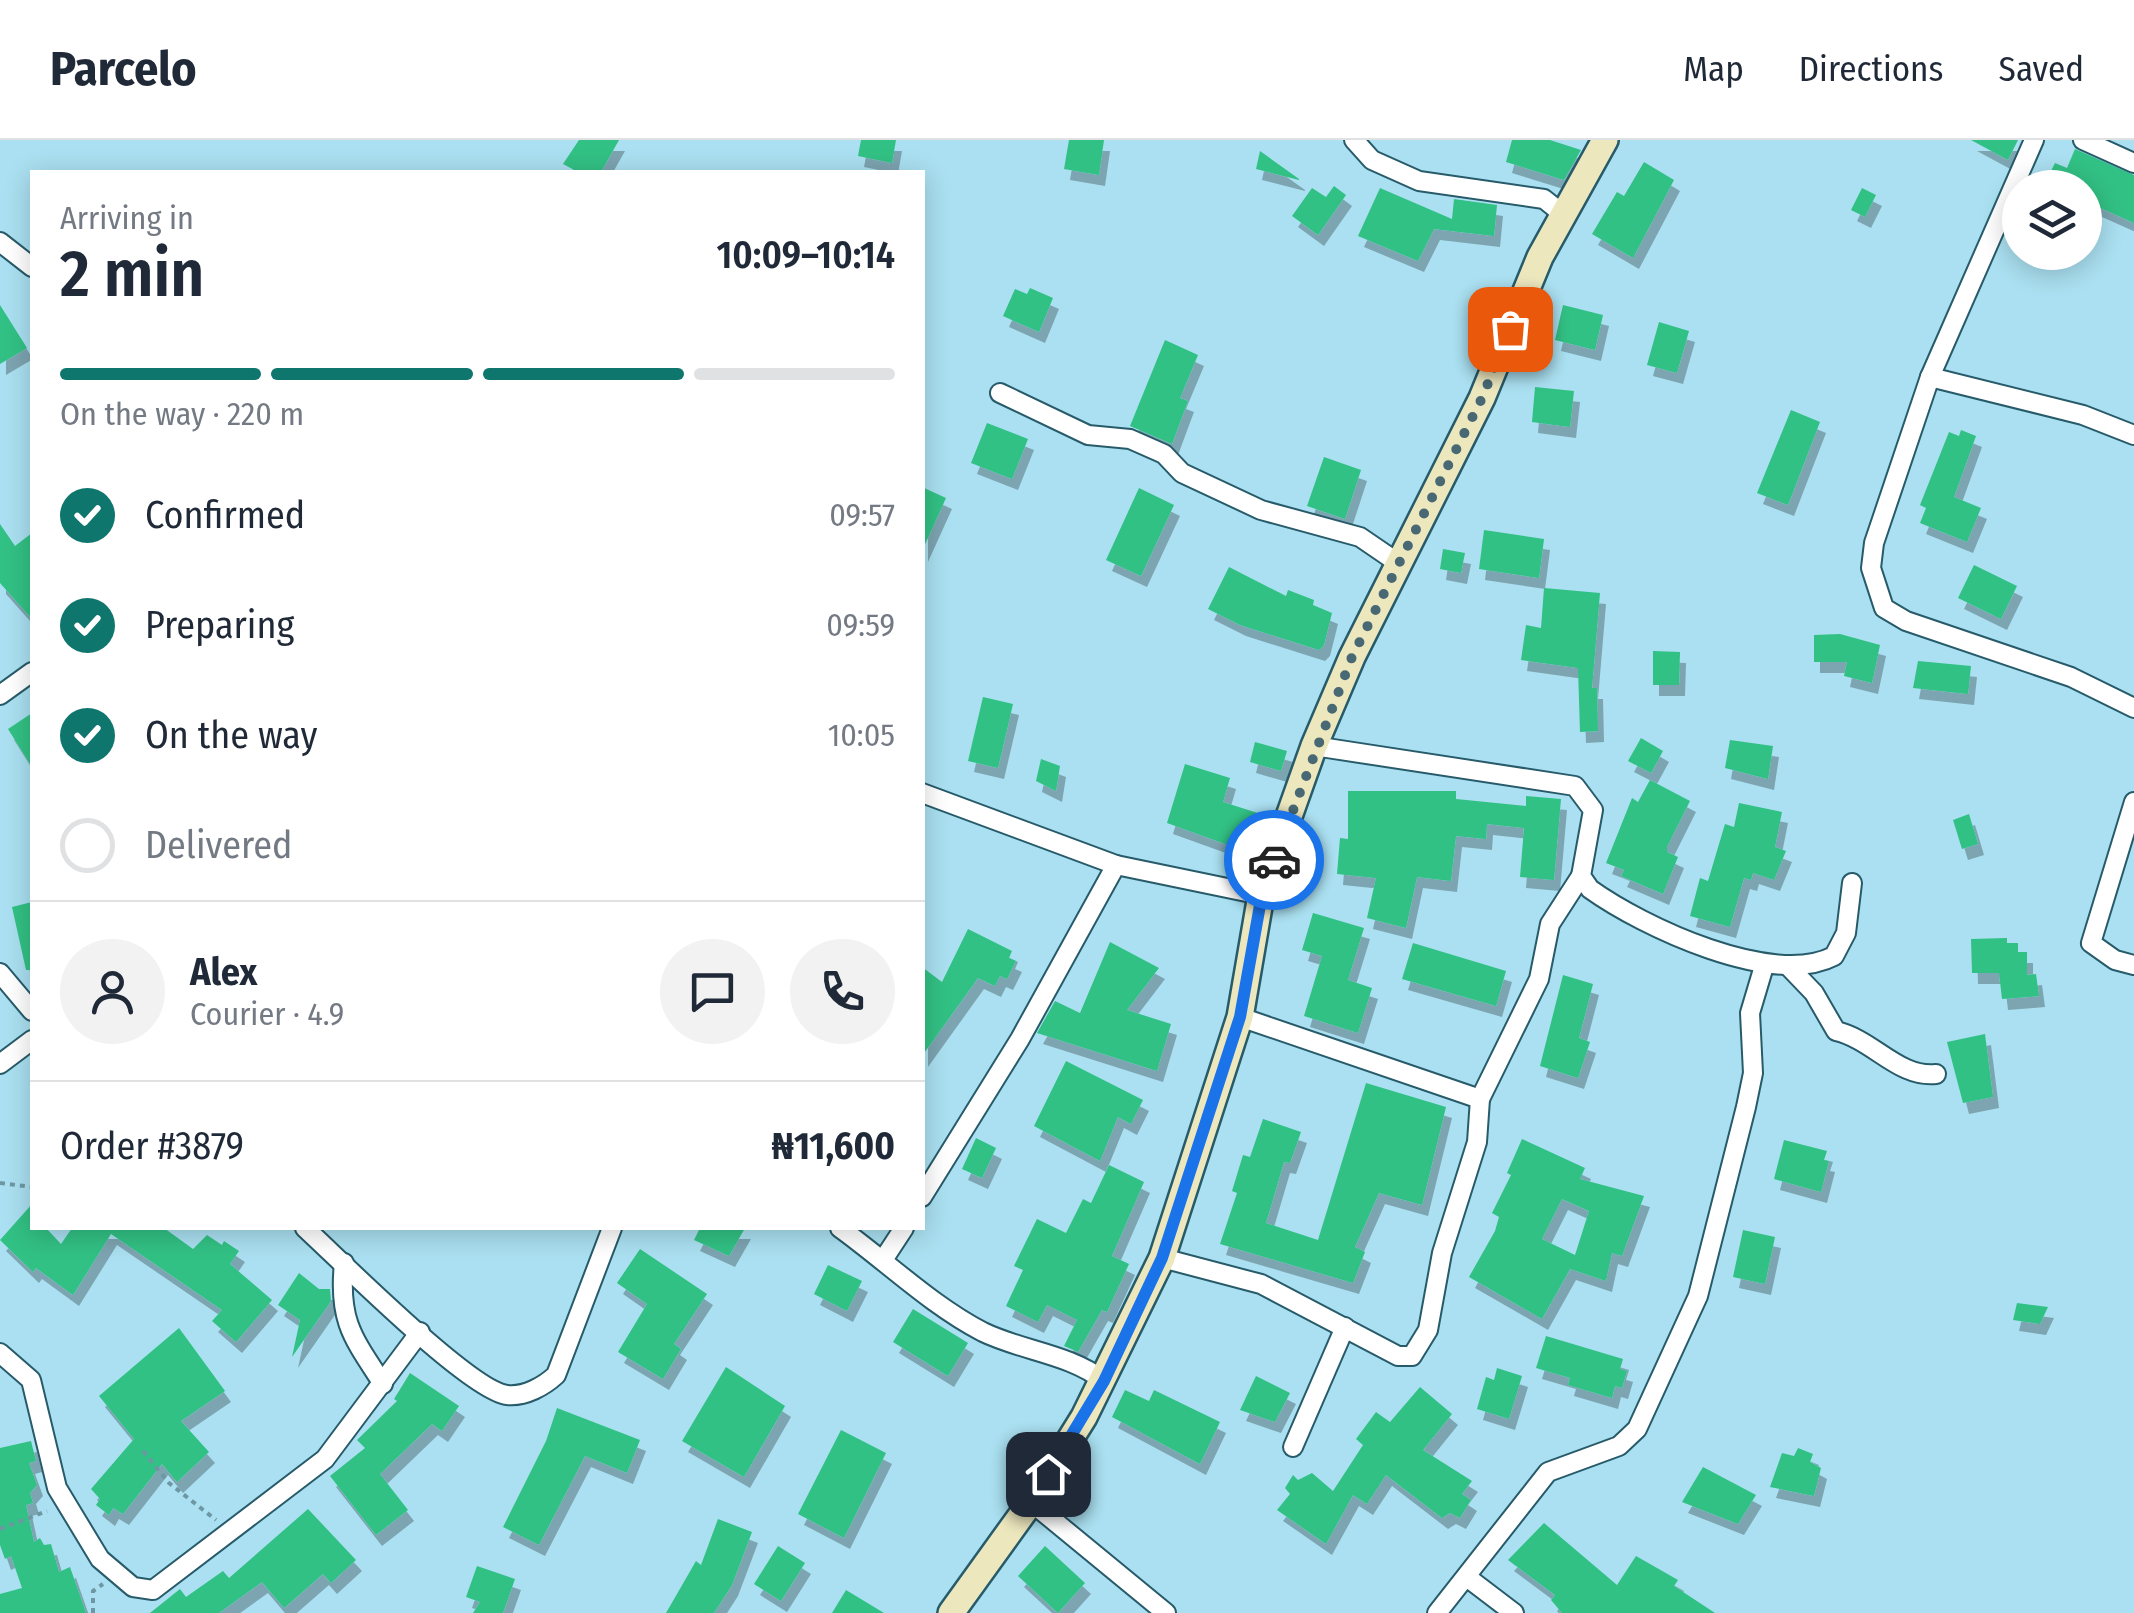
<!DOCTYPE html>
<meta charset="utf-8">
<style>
:root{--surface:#fff;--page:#f2f2f3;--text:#1f2937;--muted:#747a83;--line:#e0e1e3;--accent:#0f766e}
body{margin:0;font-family:"Fira Sans Condensed",sans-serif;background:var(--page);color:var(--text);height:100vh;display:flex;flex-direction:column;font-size:38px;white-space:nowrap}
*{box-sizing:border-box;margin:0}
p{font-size:32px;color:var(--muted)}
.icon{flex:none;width:55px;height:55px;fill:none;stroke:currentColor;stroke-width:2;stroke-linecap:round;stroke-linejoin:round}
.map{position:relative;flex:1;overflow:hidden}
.drawer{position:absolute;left:30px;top:30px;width:895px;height:1060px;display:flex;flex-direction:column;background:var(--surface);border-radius:0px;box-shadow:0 5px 25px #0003}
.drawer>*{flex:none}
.buttons{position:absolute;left:2002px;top:30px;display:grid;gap:20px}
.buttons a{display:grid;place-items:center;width:100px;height:100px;border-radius:50%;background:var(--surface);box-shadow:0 5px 25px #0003;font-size:50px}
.pin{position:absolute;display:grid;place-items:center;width:85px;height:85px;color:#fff;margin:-42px;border-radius:20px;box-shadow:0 5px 15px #0006}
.courier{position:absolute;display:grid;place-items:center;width:100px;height:100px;margin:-50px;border:8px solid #1a73e8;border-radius:50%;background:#fff;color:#222;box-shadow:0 2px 12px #0007}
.overview em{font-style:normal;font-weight:600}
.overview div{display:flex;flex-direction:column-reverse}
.overview{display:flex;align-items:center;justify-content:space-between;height:170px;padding:0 30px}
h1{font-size:65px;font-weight:600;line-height:75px}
.bar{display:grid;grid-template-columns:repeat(4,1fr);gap:15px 10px;align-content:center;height:120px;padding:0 30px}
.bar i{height:12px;border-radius:8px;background:var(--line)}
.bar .active{background:var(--accent)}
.bar p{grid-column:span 4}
.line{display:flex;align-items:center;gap:25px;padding:0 30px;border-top:2px solid var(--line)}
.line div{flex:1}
.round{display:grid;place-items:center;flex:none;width:105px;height:105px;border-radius:52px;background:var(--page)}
ol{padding:0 30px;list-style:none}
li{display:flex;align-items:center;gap:30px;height:110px}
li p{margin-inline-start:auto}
li .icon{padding:10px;border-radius:50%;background:var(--accent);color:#fff;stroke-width:4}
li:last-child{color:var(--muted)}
li i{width:55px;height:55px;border:5px solid var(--line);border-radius:50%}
header{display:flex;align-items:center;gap:60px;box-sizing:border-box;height:140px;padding:0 50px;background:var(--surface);border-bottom:2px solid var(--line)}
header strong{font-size:48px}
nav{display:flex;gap:55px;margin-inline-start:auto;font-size:35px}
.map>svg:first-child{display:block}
.building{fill:#30c184;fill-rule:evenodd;filter:url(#shadow)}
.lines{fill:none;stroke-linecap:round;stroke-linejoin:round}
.street-casing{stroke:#275b6a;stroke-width:22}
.secondary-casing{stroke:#275b6a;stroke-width:30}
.path{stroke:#6e97a4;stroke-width:4;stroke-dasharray:5 5;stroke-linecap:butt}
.street{stroke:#fff;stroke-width:18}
.secondary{stroke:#ede7be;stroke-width:25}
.done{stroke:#486974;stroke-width:10;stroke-dasharray:0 18}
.route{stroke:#1a73e8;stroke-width:12}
</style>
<header>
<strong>Parcelo</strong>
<nav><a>Map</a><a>Directions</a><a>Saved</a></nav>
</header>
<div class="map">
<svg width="2134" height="1473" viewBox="0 0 2134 1473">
<defs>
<filter id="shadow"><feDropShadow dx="6" dy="11" stdDeviation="0" flood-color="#0004"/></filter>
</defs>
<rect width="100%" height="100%" fill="#aae0f1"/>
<!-- building -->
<g class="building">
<path d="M579 0H619L601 32H578L563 24Z"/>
<path d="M861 0H896L892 23 858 16Z"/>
<path d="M1069 0H1104L1099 35 1064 29Z"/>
<path d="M1512 0H1550L1581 10 1564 40 1506 22Z"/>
<path d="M1971 0H2018L2008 20Z"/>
<path d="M2075 9 2134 35V83L2085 61V48L2045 43 2055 23 2067 28Z"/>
<path d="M1260 11 1299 39V40L1256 29Z"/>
<path d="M1644 22 1674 40 1633 118 1592 94 1617 52 1624 56Z"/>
<path d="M1334 46 1346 55 1318 95 1292 76 1312 48 1326 57Z"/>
<path d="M1380 48 1452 79 1454 59 1497 65 1494 96 1434 89 1418 121 1358 96Z"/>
<path d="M1862 48 1876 55 1865 77 1851 70Z"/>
<path d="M1030 148 1053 158 1039 192 1003 176 1015 149 1027 154Z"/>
<path d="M0 165 27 208 0 224Z"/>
<path d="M1563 165 1603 175 1595 210 1555 200Z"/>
<path d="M1659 182 1689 191 1677 233 1647 225Z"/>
<path d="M1165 200 1198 215 1180 258 1188 261 1172 304 1130 286Z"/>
<path d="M1535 247 1574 251 1570 287 1532 282Z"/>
<path d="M1791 270 1820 282 1788 365 1757 353Z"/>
<path d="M987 283 1028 299 1012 339 971 323Z"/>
<path d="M1961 290 1976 296 1954 357 1981 368 1967 402 1920 383 1926 368 1920 365 1949 292 1959 296Z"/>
<path d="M1324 317 1361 330 1345 379 1307 366Z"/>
<path d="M922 347 946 358 922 411Z"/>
<path d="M1139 348 1174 365 1141 436 1106 420Z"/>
<path d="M0 384 15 406 32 393V479L0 443Z"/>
<path d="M1484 390 1544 399 1539 438 1479 429Z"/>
<path d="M1443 409 1465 413 1461 433 1440 429Z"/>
<path d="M1974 425 2017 446 2001 479 1958 458Z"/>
<path d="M1229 427 1286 456 1288 450 1314 460 1313 465 1332 473 1324 505 1319 510 1240 485 1208 469Z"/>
<path d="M1544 448 1600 453 1592 548H1597L1598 591 1580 592 1578 528 1521 520 1526 485 1541 488Z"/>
<path d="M1840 494 1880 505 1872 543 1844 536 1847 522H1814V495Z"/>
<path d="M1653 511 1680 512 1679 545H1653Z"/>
<path d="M1918 521 1971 526 1968 554 1913 548Z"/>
<path d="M983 557 1013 564 998 628 968 621Z"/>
<path d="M32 573V627L8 589Z"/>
<path d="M1641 598 1663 611 1651 633 1628 621Z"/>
<path d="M1730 600 1773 606 1768 639 1725 628Z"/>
<path d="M1255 602 1287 611 1281 631 1250 622Z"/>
<path d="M1041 619 1060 626 1056 651 1036 641Z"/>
<path d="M1185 624 1230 638 1223 662 1264 675 1261 686 1266 688 1253 714 1167 683Z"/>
<path d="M1650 640 1690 661 1667 707V712L1678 717 1663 754 1621 736 1624 730 1606 723 1632 658 1638 662Z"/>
<path d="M1348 651H1456V659L1526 666V656L1561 659 1554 740 1520 737 1524 688 1487 684 1486 699 1456 696 1451 741 1417 737 1406 788 1367 778 1376 738 1337 734 1340 698 1348 699Z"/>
<path d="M1739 663 1782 672 1775 707 1786 711 1774 740 1753 733 1751 740 1744 738 1730 787 1690 776 1700 738 1708 741 1725 684 1734 687Z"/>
<path d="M1969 674 1978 704 1962 709 1953 680Z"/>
<path d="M32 762V830H26L12 767Z"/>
<path d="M1313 773 1364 788 1348 840 1372 848 1358 893 1304 876 1322 816 1302 810Z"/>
<path d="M968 789 1012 811 1009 818 1016 821 1007 839 1000 836 995 846 978 838 922 916V827L942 842Z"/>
<path d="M2007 798V803H2018V812H2027V835L2036 834 2039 856 2002 859 1999 833H1972L1971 799Z"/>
<path d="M1110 802 1159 828 1127 870 1171 884 1157 931 1037 893 1055 861 1080 873Z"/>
<path d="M1413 803 1506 831 1496 866 1402 839Z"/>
<path d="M1563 835 1593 844 1579 898 1590 902 1578 938 1540 926Z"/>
<path d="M1985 894 1993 957 1963 963 1947 902Z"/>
<path d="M1066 921 1143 960 1131 984 1118 977 1100 1021 1034 986Z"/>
<path d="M1366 943 1446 967 1422 1065 1379 1053 1355 1107 1365 1112 1353 1143 1220 1104 1237 1053 1232 1051 1243 1015 1250 1017 1263 979 1301 992 1290 1023 1284 1022 1266 1083 1318 1100Z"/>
<path d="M976 998 996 1008 982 1038 962 1029Z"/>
<path d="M1522 999 1585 1028 1580 1039 1644 1056 1622 1116 1612 1113 1606 1141 1570 1129 1542 1179 1469 1137 1495 1091 1499 1077 1492 1073 1511 1035 1507 1033ZM1562 1059 1589 1071 1575 1115 1542 1099Z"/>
<path d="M1784 1000 1827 1011 1824 1020 1829 1021 1821 1052 1774 1039Z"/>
<path d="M1109 1025 1144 1042 1112 1116 1129 1124 1107 1172 1102 1170 1078 1212 1064 1206 1077 1180 1047 1165 1038 1182 1006 1166 1023 1130 1014 1126 1037 1079 1066 1093 1083 1059 1091 1063Z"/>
<path d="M32 1064V1088H46L61 1104 72 1088H164L193 1109 207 1095 222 1105 224 1101 239 1111 230 1124 272 1160 236 1202 212 1181 222 1170 111 1094 73 1155 36 1128 33 1132 0 1100Z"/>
<path d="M700 1088H745L729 1116 694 1100Z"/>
<path d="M1743 1090 1775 1097 1765 1144 1733 1137Z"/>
<path d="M640 1109 707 1154 674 1204 681 1209 663 1239 618 1212 647 1164 617 1143Z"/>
<path d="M828 1125 862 1141 847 1171 814 1154Z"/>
<path d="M299 1133 319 1149H330L331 1161 292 1217 300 1180 278 1165Z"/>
<path d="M2017 1163 2048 1167 2040 1184 2013 1180Z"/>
<path d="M913 1169 968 1203 948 1236 893 1202Z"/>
<path d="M179 1188 225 1251 181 1281 209 1312 177 1342 162 1324 123 1374 113 1368 109 1375 96 1365 100 1359 91 1349 134 1299 99 1256Z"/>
<path d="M1546 1196 1623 1219 1620 1229 1627 1231 1622 1248 1615 1246 1612 1258 1568 1245 1570 1238 1536 1228Z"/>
<path d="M726 1227 785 1266 744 1337 682 1301Z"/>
<path d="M1497 1228 1522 1236 1509 1279 1477 1269 1486 1237 1494 1240Z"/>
<path d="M410 1233 459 1266 442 1291 432 1284 380 1334 408 1370 376 1395 330 1336 365 1308 357 1300 397 1261 394 1259Z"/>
<path d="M1256 1236 1290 1253 1275 1282 1240 1270Z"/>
<path d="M1420 1247 1452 1274 1423 1310 1472 1341 1462 1354 1471 1360 1460 1378 1450 1373 1442 1378 1386 1335 1367 1364 1353 1355 1326 1404 1277 1370 1290 1354 1285 1348 1293 1335 1298 1340 1312 1333 1333 1351 1363 1305 1356 1299 1376 1272 1390 1282Z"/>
<path d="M1125 1250 1149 1261 1154 1250 1220 1282 1200 1324 1112 1277Z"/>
<path d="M557 1268 640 1300 627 1333 585 1316 539 1405 503 1387 546 1301Z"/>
<path d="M841 1290 886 1313 844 1398 798 1374Z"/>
<path d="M31 1301 36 1321 29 1323 37 1345 30 1353 33 1363 26 1365 34 1402 40 1398 44 1405 51 1404 59 1432 70 1427 86 1473H0V1454L22 1448 11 1416 5 1419 0 1405V1308Z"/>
<path d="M1798 1308 1813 1314 1810 1322 1821 1328 1814 1356 1770 1347 1782 1313 1794 1316Z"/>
<path d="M1703 1327 1756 1355 1738 1384 1682 1362Z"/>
<path d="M308 1369 356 1420 331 1443 323 1434 284 1468 262 1442 219 1473H150L180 1449 186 1457 223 1431 229 1438Z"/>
<path d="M718 1379 752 1392 732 1445 714 1473H666L696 1421 701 1425Z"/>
<path d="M1544 1383 1617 1445 1636 1416 1678 1440 1674 1446 1715 1473H1562L1551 1460 1555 1455 1508 1420Z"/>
<path d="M778 1406 805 1423 781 1461 754 1444Z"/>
<path d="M1045 1406 1085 1443 1058 1473 1018 1436Z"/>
<path d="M477 1426 515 1439 503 1473H473L480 1462 466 1457Z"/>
<path d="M846 1450 884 1473H832Z"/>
</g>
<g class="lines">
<defs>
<g id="street">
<path d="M1354 0 1372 20 1419 41 1544 59 1564 75"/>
<path d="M2034 0 1930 237 1874 403 1871 428 1884 468 1906 481 2071 537 2134 568"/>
<path d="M2083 0 2134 23"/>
<path d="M0 102 32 127"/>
<path d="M1930 237 2083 275 2134 295"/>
<path d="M1000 253 1088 295 1130 299 1164 314 1182 333 1261 370 1360 397 1401 425"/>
<path d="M0 555 32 532"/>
<path d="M1314 606 1575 646 1593 670 1581 736 1590 749C1643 787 1773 848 1834 816L1846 793 1852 743"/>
<path d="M922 653 1116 725 1261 755"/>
<path d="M2134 662 2091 803 2115 820 2134 825"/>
<path d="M1790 828 1814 853 1836 891C1874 900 1898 938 1936 934"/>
<path d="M0 833 32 871"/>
<path d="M1240 877 1480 959"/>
<path d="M0 924 32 900"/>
<path d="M922 1057 1020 899 1116 725"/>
<path d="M305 1088C339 1119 470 1251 507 1255 525 1257 544 1246 556 1235L612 1088"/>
<path d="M840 1088C887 1122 931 1165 983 1192 1022 1211 1070 1214 1104 1241"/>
<path d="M1162 1118 1261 1144 1398 1216H1412L1428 1190 1442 1113 1477 1002 1480 959 1539 839 1550 784 1581 736"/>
<path d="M883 1120 904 1088"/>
<path d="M344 1123C338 1181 353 1198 383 1244"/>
<path d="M0 1213 31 1240 57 1348 100 1419 133 1447 153 1450 325 1319 420 1192"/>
<path d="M1293 1307 1345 1187"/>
<path d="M1031 1362 1166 1473"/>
<path d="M1468 1438 1514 1473"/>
<path d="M1437 1473 1548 1332 1619 1306 1637 1289 1698 1156 1746 967 1753 933 1750 873 1764 826"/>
</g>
<path id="secondary" d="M951 1473 1031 1362 1084 1277 1162 1118 1240 877 1261 755 1314 606 1352 517 1482 258 1540 117 1605 0"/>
</defs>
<!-- street casing -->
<use href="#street" class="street-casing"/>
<!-- secondary casing -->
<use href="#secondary" class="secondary-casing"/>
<!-- path -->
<g class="path">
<path d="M0 1043 32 1047"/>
<path d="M143 1311 169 1343 216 1380"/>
<path d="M0 1389 47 1371"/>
<path d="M93 1473V1451L103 1444"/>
</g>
<!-- street -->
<use href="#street" class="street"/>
<!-- secondary -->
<use href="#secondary" class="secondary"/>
</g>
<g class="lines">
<!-- done -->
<path class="done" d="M1274 720 1352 517 1482 258 1510 189"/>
<!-- route -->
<path class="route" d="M1048 1334 1104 1241 1162 1118 1240 877 1262 754 1274 720"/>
</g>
</svg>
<div class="buttons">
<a><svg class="icon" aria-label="layers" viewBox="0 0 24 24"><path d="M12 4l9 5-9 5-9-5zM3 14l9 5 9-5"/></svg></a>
</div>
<div class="pin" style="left:1510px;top:189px;background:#ea580c"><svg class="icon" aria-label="bag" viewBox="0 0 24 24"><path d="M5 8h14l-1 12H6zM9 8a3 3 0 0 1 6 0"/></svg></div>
<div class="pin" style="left:1048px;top:1334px;background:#1f2937"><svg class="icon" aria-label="home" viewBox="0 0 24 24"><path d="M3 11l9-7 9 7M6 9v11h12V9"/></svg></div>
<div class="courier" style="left:1274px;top:720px"><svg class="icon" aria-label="car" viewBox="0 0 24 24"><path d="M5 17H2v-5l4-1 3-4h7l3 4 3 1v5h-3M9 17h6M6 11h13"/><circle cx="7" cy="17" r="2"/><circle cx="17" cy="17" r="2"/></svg></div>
<section class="drawer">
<div class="overview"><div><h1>2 min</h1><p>Arriving in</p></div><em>10:09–10:14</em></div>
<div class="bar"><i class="active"></i><i class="active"></i><i class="active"></i><i></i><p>On the way · 220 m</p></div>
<ol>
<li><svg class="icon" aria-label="check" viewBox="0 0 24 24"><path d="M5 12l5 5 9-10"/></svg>Confirmed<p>09:57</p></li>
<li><svg class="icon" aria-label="check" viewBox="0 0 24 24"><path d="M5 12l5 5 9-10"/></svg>Preparing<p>09:59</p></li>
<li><svg class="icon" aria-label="check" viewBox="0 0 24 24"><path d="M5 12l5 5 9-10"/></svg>On the way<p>10:05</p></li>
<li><i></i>Delivered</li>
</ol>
<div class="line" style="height:180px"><a class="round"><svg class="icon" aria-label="person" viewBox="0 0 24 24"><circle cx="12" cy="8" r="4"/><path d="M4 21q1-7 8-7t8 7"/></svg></a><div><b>Alex</b><p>Courier · 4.9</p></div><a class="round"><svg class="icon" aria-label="chat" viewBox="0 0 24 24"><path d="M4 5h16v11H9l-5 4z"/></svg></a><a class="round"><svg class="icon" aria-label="phone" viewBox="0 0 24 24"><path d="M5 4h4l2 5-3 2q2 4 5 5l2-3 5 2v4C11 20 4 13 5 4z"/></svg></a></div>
<div class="line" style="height:130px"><div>Order #3879</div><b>₦11,600</b></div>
</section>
</div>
